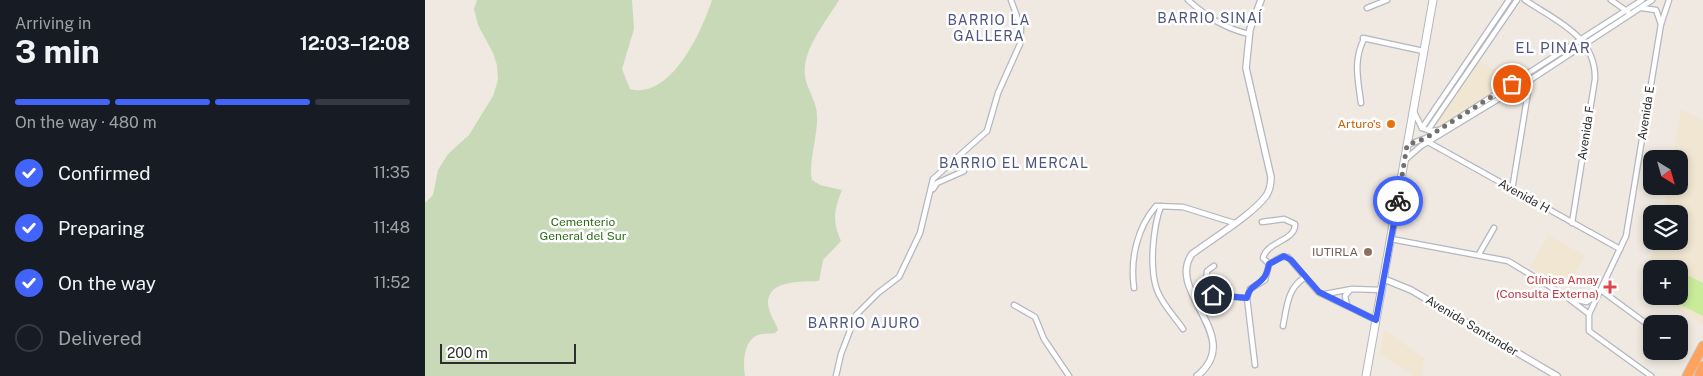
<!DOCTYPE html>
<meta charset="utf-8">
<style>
:root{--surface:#171b24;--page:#242831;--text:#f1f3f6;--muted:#9ea1a6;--line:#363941;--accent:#4264fb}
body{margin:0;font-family:"Public Sans",sans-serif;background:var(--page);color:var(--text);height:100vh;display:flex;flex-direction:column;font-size:19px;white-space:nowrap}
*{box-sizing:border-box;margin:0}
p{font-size:16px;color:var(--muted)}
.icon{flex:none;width:28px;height:28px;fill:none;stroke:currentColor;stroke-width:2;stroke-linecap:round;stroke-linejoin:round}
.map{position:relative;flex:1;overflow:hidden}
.side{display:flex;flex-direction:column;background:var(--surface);width:425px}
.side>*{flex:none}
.needle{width:32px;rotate:143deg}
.controls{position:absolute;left:1218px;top:150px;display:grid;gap:10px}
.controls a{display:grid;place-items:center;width:45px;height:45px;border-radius:10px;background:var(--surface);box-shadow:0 2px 8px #0003;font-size:25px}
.scale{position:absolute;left:15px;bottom:12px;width:136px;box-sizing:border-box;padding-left:5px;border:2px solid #2e2e2e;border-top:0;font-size:14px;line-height:18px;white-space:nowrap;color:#2e2e2e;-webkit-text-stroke:4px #fff;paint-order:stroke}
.pin{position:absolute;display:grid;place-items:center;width:42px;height:42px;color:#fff;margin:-21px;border:2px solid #fff;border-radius:50%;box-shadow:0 1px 5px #0007}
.courier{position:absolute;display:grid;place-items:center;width:50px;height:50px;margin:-25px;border:4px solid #4264fb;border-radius:50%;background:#fff;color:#222;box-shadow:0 1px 6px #0007}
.headline em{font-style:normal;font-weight:700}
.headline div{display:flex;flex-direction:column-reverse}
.headline{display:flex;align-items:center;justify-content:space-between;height:85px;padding:0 15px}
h1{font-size:32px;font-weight:700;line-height:38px}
.bar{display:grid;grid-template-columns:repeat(4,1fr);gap:8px 5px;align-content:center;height:60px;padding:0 15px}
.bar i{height:6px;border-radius:4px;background:var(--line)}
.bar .selected{background:var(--accent)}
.bar p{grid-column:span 4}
ol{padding:0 15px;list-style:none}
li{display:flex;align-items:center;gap:15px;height:55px}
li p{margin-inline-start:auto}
li .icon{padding:5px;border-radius:50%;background:var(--accent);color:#fff;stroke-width:4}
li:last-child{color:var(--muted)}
li i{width:28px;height:28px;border:2px solid var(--line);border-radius:50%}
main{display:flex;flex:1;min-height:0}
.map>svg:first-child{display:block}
.education{fill:#f0e6d1}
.cemetery{fill:#c8d9b8}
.pitch{fill:#c9ec9a}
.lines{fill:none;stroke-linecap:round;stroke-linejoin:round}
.minor-casing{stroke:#b4b7c1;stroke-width:7}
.tertiary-casing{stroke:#b4b7c1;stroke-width:8}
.secondary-casing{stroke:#b4b7c1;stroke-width:9}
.motorway-casing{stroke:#c9c9c9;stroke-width:11}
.minor{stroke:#fff;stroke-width:4.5}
.tertiary{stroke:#fff;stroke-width:5.5}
.secondary{stroke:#fff;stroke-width:7}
.motorway{stroke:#ffa35c;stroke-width:9}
.done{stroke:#726f6d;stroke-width:5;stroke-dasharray:0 9}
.route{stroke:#4264fb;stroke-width:6}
.food-dot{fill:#e8710a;stroke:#fff;stroke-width:2}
.education-dot{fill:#8d6e63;stroke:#fff;stroke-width:2}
.health-dot{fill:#e0444e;stroke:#fff;stroke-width:2}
.labels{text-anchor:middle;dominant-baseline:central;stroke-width:5;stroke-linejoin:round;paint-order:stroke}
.street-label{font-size:12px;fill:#2e2e2e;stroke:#fff}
.food-label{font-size:12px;fill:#c56008;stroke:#fff;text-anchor:end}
.park-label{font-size:12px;fill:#2c6e1b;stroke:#fff}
.education-label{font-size:12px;fill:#785e54;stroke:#fff;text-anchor:end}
.health-label{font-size:12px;fill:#be3a42;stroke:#fff;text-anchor:end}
.neighbourhood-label{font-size:14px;letter-spacing:1px;fill:#4d5680;stroke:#fff}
.quarter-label{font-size:15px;letter-spacing:1px;fill:#4d5680;stroke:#fff}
</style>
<main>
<section class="side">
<div class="headline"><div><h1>3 min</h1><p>Arriving in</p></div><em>12:03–12:08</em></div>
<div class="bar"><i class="selected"></i><i class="selected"></i><i class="selected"></i><i></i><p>On the way · 480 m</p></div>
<ol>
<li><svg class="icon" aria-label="check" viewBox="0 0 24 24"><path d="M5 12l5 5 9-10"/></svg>Confirmed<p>11:35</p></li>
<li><svg class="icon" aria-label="check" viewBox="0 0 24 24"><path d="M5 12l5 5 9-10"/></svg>Preparing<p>11:48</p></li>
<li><svg class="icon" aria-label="check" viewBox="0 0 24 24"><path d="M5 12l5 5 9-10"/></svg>On the way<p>11:52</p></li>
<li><i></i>Delivered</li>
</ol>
</section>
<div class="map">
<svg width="1278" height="376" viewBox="0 0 1278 376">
<rect width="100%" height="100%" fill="#efe9e1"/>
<!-- education -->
<g class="education">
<path d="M1055 61 1088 81 1028 121 1017 126 1009 125Z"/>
<path d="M1256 109 1278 120V324L1229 296H1254V269H1226V295L1215 289 1231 241H1254V214H1238L1243 186H1254V159H1248Z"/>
<path d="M1124 235 1160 256 1140 289 1105 267Z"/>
<path d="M959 330 999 358 997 376H989L955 354Z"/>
</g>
<!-- cemetery -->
<path class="cemetery" d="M52 0H207L209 29 197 69 205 89C246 100 277 31 287 0H414C401 22 377 49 380 76 382 90 392 101 392 116 393 135 383 164 387 180L395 185 417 190C409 209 407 222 416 241L398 260 394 281C378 282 342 279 343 304 344 314 350 321 353 330L350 333C345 334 338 333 333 335 318 341 318 363 320 376H0V203L8 195 13 170 23 154 44 135 68 96 73 80 72 65 68 53 53 25 49 9Z"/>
<!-- pitch -->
<path class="pitch" d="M1254 271 1278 283V316L1238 296H1254Z"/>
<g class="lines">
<defs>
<g id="minor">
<path d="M763 0C782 17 799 28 824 34"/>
<path d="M1100 0C1131 21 1171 36 1170 79L1147 223"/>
<path d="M1186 0 1203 12"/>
<path d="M942 8 962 0"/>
<path d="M1217 8 1231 10 1236 24"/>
<path d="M938 38 998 51"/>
<path d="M936 103C933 80 928 60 939 39"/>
<path d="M989 112 997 128 1005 131 1014 130"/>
<path d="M997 128 1084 0"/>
<path d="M1003 130 1092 0"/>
<path d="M1003 142 1195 249"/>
<path d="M982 145 1001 138 1015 130 1217 0"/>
<path d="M981 159 996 146 1105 80 1227 0"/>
<path d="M508 189 512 183 539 171"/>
<path d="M1087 190 1105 80"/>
<path d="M736 206C728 227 724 268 732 290 737 304 750 317 758 329"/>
<path d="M837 222 859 219 870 224C871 241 842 241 838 258L844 264 856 257H863L893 292 951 320"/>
<path d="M966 239 1083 261 1139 295 1164 314"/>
<path d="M1054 254 1069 228"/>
<path d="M789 266 782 271 781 282 788 295 822 298"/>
<path d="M709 288C705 259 712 228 731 206L758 207 809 223"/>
<path d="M1177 291 1226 327"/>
<path d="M900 294 927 289 957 290"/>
<path d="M1147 299 1162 302 1173 294"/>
<path d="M589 305 610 317 619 339 644 376"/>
<path d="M922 305 920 296 925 290"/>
<path d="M858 326C862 307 862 289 879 278"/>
<path d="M1254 347 1256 349"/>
<path d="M830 365 822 298 825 289 840 280 844 264"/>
<path d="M411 376 416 354 431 315 453 293 474 277 495 233 508 179 562 131 573 93 595 44 596 28 586 0"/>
<path d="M1226 376 1164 331V314L1201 236 1236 24 1244 0"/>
</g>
<g id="tertiary">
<path d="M959 279 986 290 1132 376"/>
<path d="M772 376C821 337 740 292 767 254 787 239 827 215 841 196 845 190 846 184 846 177L821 68 825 29 836 0"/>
</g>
<path id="secondary" d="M941 376 1008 0"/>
<g id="motorway">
<path d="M1262 376 1278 346"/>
<path d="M1274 376 1278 366"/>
</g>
</defs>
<!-- minor casing -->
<use href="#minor" class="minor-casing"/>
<!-- tertiary casing -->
<use href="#tertiary" class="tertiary-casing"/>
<!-- secondary casing -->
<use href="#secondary" class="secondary-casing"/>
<!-- motorway casing -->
<use href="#motorway" class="motorway-casing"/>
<!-- minor -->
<use href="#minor" class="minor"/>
<!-- tertiary -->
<use href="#tertiary" class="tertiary"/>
<!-- secondary -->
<use href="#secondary" class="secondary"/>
<!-- motorway -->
<use href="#motorway" class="motorway"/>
</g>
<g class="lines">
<!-- done -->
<path class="done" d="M973 201 982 145 1001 138 1087 84"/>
<!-- route -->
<path class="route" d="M788 295 822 298C825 281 840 288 844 264L859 256 866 260 894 292 951 320 973 201"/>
</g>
<!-- markers -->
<circle class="food-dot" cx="966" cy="124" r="5"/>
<circle class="education-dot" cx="943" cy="252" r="5"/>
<path class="health-dot" d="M1182.5 279.5h5v5h5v5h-5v5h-5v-5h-5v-5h5z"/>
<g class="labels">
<!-- street labels -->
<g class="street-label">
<text transform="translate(1221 113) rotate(-81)">Avenida E</text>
<text transform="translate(1161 133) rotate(-81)">Avenida F</text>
<text transform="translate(1099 196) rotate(29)">Avenida H</text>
<text transform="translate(1047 326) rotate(31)">Avenida Santander</text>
</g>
<!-- food labels -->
<g class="food-label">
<text x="956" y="124">Arturo's</text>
</g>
<!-- park labels -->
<g class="park-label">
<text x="158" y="222">Cementerio<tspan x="158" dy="14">General del Sur</tspan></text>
</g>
<!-- education labels -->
<g class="education-label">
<text x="933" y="252">IUTIRLA</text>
</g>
<!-- health labels -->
<g class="health-label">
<text x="1174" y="280">Clínica Amay<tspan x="1174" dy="14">(Consulta Externa)</tspan></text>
</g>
<!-- neighbourhood labels -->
<g class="neighbourhood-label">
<text x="785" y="18">BARRIO SINAÍ</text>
<text x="564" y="20">BARRIO LA<tspan x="564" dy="16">GALLERA</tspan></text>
<text x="589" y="163">BARRIO EL MERCAL</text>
<text x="439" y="323">BARRIO AJURO</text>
</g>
<!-- quarter labels -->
<g class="quarter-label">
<text x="1128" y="47">EL PINAR</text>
</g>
</g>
</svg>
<div class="controls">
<a><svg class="needle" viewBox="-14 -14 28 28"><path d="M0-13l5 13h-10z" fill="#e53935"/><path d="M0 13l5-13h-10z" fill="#9ea1a6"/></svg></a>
<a><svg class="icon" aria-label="layers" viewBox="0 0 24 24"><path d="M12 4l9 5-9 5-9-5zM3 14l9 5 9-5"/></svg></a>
<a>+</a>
<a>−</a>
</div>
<div class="scale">200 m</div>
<div class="pin" style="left:1087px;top:84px;background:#ea580c"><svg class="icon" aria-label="bag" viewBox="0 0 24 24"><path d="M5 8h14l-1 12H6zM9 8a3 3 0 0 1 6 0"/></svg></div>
<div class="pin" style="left:788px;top:295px;background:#1f2937"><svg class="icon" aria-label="home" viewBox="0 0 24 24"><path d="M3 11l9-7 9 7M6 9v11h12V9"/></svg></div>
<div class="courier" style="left:973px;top:201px"><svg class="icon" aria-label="bike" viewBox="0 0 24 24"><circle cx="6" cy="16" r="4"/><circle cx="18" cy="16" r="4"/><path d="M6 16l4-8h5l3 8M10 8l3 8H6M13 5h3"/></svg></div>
</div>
</main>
